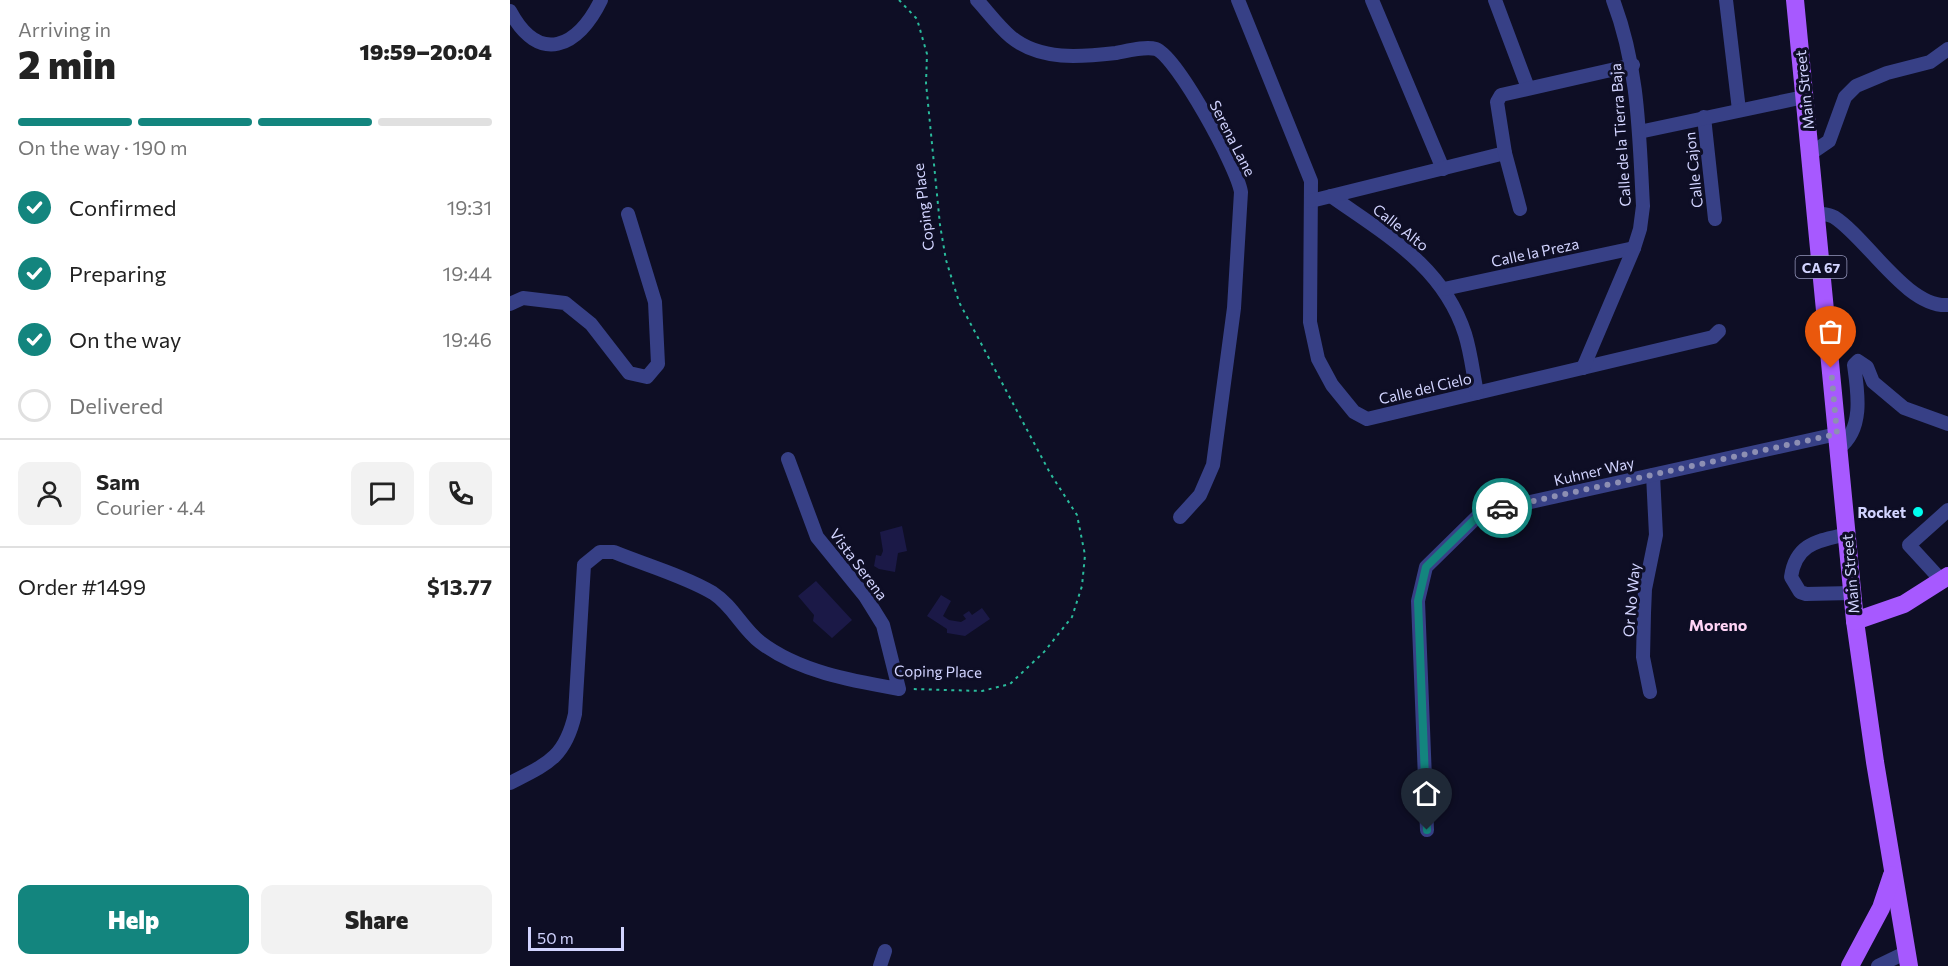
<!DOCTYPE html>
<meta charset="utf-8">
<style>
:root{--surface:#fff;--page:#f2f2f2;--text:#222;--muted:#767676;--line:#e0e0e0;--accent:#13857e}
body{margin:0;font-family:Commissioner,sans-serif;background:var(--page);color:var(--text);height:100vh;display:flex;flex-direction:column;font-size:22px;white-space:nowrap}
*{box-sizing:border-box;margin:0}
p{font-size:20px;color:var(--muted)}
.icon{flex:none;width:33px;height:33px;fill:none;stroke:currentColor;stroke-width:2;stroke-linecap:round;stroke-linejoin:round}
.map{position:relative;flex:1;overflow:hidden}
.details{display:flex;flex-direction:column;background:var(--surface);width:510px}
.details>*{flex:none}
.scale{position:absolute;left:18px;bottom:15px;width:96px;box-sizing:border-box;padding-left:6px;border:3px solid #d2d4ff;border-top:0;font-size:16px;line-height:21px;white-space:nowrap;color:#d2d4ff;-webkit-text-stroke:4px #0e0e25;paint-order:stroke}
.pin{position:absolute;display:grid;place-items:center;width:51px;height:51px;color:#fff;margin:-62px -26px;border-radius:50% 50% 50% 0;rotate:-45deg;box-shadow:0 0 6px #0007}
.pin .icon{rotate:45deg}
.courier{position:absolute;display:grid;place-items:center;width:60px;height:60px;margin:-30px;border:4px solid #13857e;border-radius:50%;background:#fff;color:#222;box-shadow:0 2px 8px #0007}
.summary em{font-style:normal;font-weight:800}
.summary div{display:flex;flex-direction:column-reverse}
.summary{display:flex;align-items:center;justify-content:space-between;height:102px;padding:0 18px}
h1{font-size:39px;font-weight:800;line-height:45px}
.bar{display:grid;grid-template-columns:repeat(4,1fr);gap:9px 6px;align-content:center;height:72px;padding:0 18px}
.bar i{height:8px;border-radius:4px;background:var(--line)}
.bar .selected{background:var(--accent)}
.bar p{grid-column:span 4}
.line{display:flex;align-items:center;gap:15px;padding:0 18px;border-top:2px solid var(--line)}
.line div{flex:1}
.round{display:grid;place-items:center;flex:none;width:63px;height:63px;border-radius:12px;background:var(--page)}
ol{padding:0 18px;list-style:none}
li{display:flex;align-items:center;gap:18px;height:66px}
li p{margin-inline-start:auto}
li .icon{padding:6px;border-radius:50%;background:var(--accent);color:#fff;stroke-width:4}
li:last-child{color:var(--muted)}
li i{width:33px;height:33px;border:3px solid var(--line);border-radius:50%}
.button{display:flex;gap:12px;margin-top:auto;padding:12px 18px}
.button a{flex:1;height:69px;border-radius:12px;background:var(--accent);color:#fff;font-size:24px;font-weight:800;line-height:69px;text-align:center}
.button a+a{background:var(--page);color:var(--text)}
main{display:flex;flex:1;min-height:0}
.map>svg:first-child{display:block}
.building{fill:#1b1947}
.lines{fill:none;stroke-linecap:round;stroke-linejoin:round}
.path{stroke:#2abb9c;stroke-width:2;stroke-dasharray:3 4.5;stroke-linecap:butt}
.minor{stroke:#374086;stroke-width:14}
.major{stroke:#a759ff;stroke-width:18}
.done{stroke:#8d8fb3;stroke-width:6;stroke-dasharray:0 10.8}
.route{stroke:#13857e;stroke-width:8}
.poi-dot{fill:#00fdef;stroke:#0e0e25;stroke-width:2}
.labels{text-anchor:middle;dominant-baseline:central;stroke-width:6;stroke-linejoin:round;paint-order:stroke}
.shield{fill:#0e0e25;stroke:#9799be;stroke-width:1.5}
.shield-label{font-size:14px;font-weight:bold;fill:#d2d4ff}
.street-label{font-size:15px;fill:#d2d4ff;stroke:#0e0e25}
.poi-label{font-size:15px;font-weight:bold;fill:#d2d4ff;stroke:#0e0e25;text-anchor:end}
.neighbourhood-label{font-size:16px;font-weight:bold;fill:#ffd4f6;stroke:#0e0e25}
</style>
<main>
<section class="details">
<div class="summary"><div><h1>2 min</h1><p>Arriving in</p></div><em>19:59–20:04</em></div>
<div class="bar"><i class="selected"></i><i class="selected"></i><i class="selected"></i><i></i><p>On the way · 190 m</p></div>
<ol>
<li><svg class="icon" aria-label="check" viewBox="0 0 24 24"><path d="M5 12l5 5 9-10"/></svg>Confirmed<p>19:31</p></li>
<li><svg class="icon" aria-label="check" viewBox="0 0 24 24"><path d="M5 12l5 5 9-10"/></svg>Preparing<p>19:44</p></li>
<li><svg class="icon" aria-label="check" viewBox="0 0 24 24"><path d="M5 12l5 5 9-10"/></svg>On the way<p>19:46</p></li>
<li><i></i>Delivered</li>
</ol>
<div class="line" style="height:108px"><a class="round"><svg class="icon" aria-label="person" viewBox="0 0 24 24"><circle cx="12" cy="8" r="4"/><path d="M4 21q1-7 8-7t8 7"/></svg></a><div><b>Sam</b><p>Courier · 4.4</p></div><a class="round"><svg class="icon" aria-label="chat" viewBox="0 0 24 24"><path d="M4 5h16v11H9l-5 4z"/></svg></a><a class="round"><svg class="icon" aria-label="phone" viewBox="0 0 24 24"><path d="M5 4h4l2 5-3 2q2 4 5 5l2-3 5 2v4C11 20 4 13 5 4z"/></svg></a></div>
<div class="line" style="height:78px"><div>Order #1499</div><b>$13.77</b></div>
<div class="button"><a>Help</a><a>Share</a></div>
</section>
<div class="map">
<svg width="1438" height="966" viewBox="0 0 1438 966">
<rect width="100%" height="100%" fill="#0e0e25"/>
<!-- building -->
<g class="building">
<path d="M392 526 397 551 388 553 385 572 369 569 364 566 366 555 371 556 373 551 370 532Z"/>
<path d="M306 581 342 620 322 638 303 621 304 615 288 596Z"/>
<path d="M431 595 441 601 433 616 439 620 451 622 456 619 453 615 459 611 462 615 472 608 480 619 455 636 437 633V629L417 616Z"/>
</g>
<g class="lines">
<!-- path -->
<path class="path" d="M389 0 407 19 417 54 416 83 430 225 436 260 449 302 540 473 567 515 575 555 572 586 562 617 534 652 500 684 472 691 401 689"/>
<!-- minor -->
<g class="minor">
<path d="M467 0C478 12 488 26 501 37 530 61 571 57 606 53 617 51 635 46 646 49 667 57 727 167 731 192L724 308 703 465 690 495 670 517"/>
<path d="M728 0 801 181 800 322 808 359 822 385 844 412 857 419 1203 337 1209 331"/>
<path d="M862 0 933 169"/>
<path d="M985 0 1018 88"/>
<path d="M1216 0 1229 110"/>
<path d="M0 11C29 65 68 48 91 0"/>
<path d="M1194 117 1205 219"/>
<path d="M1129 132 1294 97"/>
<path d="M1300 154 1319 141 1335 97 1346 86 1377 73 1420 62 1438 49"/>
<path d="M821 196C876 235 933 266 955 334 961 353 963 374 967 393"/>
<path d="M801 201 995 153"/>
<path d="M1010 209 995 153 987 102 991 95 1123 65"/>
<path d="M1306 213C1311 214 1319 214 1324 217 1357 238 1397 308 1438 305"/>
<path d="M934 289 1124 248"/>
<path d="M0 304 13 298 55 303 81 324 119 373 137 377 148 364 145 302 118 214"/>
<path d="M1073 368 1124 248 1130 229 1133 206C1129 134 1129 69 1103 0"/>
<path d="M1329 448C1354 429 1348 393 1344 365L1348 361 1357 367 1363 382 1394 408 1438 424"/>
<path d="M1337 534C1308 541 1286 543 1281 577L1290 592 1296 594 1342 593"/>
<path d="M1432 581 1399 545 1438 510"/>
<path d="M1140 692 1133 657 1134 613 1135 589 1146 535 1143 475"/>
<path d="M0 783C37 764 55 758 65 714L74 565 90 552H104C133 564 177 577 203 593 223 606 232 628 250 642 289 672 343 681 389 689L373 625 355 596 307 537 278 459"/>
<path d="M917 830 908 601 916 567 971 513 1327 434"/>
<path d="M370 966 375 951"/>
<path d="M1368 966 1397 952"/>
</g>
<!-- major -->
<g class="major">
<path d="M1285 0 1345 621 1365 762 1399 966"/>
<path d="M1345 621 1394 604 1438 576"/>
<path d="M1340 966 1371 908 1382 875"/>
</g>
</g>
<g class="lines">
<!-- done -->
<path class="done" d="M992 508 1327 434 1321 368"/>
<!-- route -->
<path class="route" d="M917 830 908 601 916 567 971 513 992 508"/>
</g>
<!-- markers -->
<circle class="poi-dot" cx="1408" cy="512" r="6"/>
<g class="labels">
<!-- shield labels -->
<rect class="shield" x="1285.5" y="256" width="51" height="22" rx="4.5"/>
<g class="shield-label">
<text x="1311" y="267">CA 67</text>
</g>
<!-- street labels -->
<g class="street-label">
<text transform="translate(1294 90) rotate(-96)">Main Street</text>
<text transform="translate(1110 135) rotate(-94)">Calle de la Tierra Baja</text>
<text transform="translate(723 138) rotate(63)">Serena Lane</text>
<text transform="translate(1183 170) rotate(-96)">Calle Cajon</text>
<text transform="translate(413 207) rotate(-97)">Coping Place</text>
<text transform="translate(891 227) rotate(38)">Calle Alto</text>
<text transform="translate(1025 252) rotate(-12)">Calle la Preza</text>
<text transform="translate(915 388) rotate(-13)">Calle del Cielo</text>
<text transform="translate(1084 471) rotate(-13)">Kuhner Way</text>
<text transform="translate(349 564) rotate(53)">Vista Serena</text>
<text transform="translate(1340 574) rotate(-95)">Main Street</text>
<text transform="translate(1121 600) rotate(-85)">Or No Way</text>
<text transform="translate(428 671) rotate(1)">Coping Place</text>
</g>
<!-- poi labels -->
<g class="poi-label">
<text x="1396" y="512">Rocket</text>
</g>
<!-- neighbourhood labels -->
<g class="neighbourhood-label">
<text x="1208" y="624">Moreno</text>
</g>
</g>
</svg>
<div class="scale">50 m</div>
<div class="pin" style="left:1321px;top:368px;background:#ea580c"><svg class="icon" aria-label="bag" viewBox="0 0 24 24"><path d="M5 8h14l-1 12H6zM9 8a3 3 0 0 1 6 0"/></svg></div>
<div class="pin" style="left:917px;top:830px;background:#1f2937"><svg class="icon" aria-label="home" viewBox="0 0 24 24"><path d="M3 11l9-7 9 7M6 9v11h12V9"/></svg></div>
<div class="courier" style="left:992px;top:508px"><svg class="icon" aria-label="car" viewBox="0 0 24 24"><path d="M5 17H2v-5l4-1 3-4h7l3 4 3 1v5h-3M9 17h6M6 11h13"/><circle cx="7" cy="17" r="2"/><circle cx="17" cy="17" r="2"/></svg></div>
</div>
</main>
